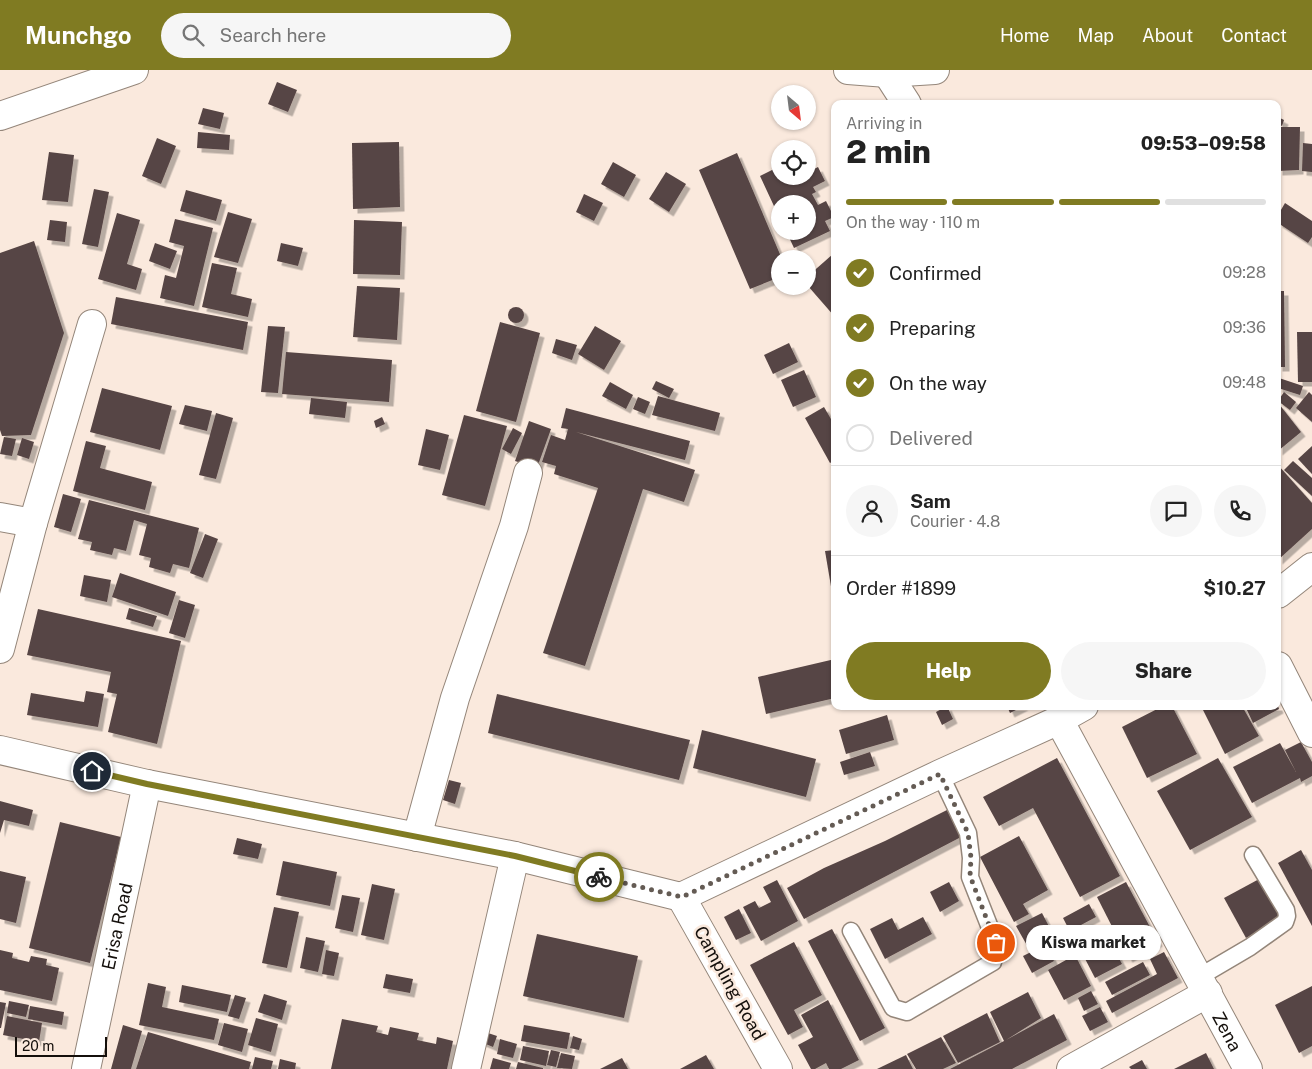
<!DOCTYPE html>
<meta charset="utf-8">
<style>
:root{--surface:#fff;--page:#f6f6f6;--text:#222;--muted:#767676;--line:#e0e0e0;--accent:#807b22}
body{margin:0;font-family:"Public Sans",sans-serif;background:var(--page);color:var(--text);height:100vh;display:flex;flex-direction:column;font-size:19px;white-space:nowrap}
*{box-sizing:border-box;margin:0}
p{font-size:16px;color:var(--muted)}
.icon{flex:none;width:28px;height:28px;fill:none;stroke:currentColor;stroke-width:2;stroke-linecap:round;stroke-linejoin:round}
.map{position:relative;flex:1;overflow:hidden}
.drawer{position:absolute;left:831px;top:30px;width:450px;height:610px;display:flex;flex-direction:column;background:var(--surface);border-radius:10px;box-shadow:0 1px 4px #0004}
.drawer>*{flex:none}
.needle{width:32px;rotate:152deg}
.tools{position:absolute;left:771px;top:15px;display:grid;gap:10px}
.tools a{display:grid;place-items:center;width:45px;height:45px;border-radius:50%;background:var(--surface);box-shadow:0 1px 4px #0004;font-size:25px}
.scale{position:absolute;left:15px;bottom:12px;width:92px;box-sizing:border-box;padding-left:5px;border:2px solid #140f0b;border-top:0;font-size:14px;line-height:18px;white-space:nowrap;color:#140f0b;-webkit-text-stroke:4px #fae9dd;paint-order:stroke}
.pin{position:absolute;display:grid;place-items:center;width:42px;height:42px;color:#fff;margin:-21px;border:2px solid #fff;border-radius:50%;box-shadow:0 1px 5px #0007}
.courier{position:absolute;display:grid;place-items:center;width:50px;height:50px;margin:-25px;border:4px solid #807b22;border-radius:50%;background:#fff;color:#222;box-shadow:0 1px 6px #0007}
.bubble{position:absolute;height:35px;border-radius:18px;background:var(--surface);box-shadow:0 1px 4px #0004;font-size:16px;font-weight:800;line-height:35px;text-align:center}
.head em{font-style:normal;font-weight:800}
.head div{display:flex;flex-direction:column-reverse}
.head{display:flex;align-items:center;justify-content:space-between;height:85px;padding:0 15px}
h1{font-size:32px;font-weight:800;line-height:38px}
.bar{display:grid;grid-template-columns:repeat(4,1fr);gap:8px 5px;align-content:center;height:60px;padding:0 15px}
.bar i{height:6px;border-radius:4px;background:var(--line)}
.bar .on{background:var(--accent)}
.bar p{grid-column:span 4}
.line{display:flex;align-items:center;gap:12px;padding:0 15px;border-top:1px solid var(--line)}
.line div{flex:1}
.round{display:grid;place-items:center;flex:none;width:52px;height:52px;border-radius:26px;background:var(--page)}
ol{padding:0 15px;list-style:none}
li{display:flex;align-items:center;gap:15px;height:55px}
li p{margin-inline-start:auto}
li .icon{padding:5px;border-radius:50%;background:var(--accent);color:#fff;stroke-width:4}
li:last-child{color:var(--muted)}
li i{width:28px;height:28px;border:2px solid var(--line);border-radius:50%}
.button{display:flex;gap:10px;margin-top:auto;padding:10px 15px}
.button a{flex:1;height:58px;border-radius:30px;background:var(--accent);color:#fff;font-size:20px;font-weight:800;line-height:58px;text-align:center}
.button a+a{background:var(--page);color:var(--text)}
header{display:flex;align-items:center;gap:30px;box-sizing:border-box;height:70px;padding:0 25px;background:var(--accent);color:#fff}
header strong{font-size:24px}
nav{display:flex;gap:28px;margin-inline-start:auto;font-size:18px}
.search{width:350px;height:45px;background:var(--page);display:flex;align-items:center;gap:12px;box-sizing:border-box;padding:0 18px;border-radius:28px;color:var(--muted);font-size:19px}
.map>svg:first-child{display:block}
.building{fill:#574544;filter:url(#shadow)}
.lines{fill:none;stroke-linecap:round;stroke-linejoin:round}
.lane-casing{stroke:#94867a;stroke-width:19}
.street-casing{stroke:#94867a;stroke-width:30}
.secondary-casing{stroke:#94867a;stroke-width:30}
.lane{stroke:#fff;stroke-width:16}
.street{stroke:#fff;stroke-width:28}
.secondary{stroke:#fff;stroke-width:28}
.done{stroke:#645b54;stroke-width:5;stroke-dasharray:0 9}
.route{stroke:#807b22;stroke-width:6}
.labels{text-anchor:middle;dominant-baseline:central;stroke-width:5;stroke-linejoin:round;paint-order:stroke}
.street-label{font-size:18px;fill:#140f0b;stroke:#fae9dd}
</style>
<header>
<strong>Munchgo</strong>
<div class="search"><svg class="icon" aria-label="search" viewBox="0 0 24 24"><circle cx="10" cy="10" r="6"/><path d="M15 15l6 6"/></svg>Search here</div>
<nav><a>Home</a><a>Map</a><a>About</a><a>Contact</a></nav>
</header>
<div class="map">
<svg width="1312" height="999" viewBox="0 0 1312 999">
<defs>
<filter id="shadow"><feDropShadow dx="4.5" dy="4.5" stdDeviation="0" flood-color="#0004"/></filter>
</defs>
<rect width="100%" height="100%" fill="#fae9dd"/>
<!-- building -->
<g class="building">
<path d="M277 12 297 20 288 42 268 34Z"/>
<path d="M203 38 224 43 220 59 198 54Z"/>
<path d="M1278 47 1284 50 1282 56 1278 54Z"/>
<path d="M1278 57H1300L1299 100 1278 101Z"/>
<path d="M198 62 230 65 229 80 197 78Z"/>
<path d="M157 68 176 76 161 114 142 106Z"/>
<path d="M399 72 400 137 353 139 352 73Z"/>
<path d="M1303 73 1312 74V102L1302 101Z"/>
<path d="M49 82 74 85 68 132 42 130Z"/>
<path d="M737 83 782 189H780V207L750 219 699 100Z"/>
<path d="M613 92 636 105 624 127 601 114Z"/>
<path d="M780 96V106H808V102L818 97 825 111 813 117 816 122 812 124 818 135 826 131 834 147 825 151 830 161 794 178 786 161H808V134H780V149L760 106Z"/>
<path d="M666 102 686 114 669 142 649 129Z"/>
<path d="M94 119 109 122 98 177 82 174Z"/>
<path d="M186 120 222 130 216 151 180 141Z"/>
<path d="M584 124 603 133 594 151 576 142Z"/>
<path d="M1285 133 1312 151V167L1308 173 1278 153V145Z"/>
<path d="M228 142 252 149 238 193 214 187Z"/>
<path d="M117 143 140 150 127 194 142 199 136 220 98 209Z"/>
<path d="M175 149 213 158 194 236 160 228 165 205 176 208 184 176 169 172Z"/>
<path d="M50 150 67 152 65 172 47 170Z"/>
<path d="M354 150 402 152 400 205 353 204Z"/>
<path d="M34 171 64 263 31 365 2 366 0 360V183Z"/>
<path d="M155 173 177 181 170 199 149 191Z"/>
<path d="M281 173 303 178 298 196 277 191Z"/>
<path d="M833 184 835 187V247L808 216V206Z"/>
<path d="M212 193 237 198 231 224 252 229 248 247 202 237Z"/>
<path d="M357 216 400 218 397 270 353 267Z"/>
<path d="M1278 221H1284L1285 297H1278Z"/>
<path d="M116 227 248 252 243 280 111 254Z"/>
<circle cx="516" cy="245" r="8"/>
<path d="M500 252 540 263 516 352 476 341Z"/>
<path d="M268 256 285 257 278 323 261 322Z"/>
<path d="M595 256 621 271 604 300 578 284Z"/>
<path d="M1297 262H1312V312H1298Z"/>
<path d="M556 269 577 275 572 290 552 283Z"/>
<path d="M789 273 798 292 773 304 764 285Z"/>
<path d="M286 282 392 290 389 332 282 324Z"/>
<path d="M804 300 816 327 793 337 781 310Z"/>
<path d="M1279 308 1303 316 1300 325 1278 318Z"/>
<path d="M656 311 674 319 669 328 652 319Z"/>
<path d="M610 312 633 325 626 339 602 326Z"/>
<path d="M102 318 172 336 160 380 90 362Z"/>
<path d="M1284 322 1296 332 1290 340 1278 331Z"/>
<path d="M1309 322 1312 325V352L1296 338Z"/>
<path d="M658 326 720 343 715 361 652 345Z"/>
<path d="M638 327 650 332 645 344 633 339Z"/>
<path d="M311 328 347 332 345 348 309 344Z"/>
<path d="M1279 334 1301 362 1278 381V335Z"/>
<path d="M185 335 212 341 207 361 179 354Z"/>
<path d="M824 337 835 356V390L830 393 805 348Z"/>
<path d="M566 338 690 371 685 390 576 362 695 400 684 432 643 419 585 596 543 583 598 418 554 404 556 396 542 392 551 365 565 370 568 359 561 358Z"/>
<path d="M216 343 233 348 216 409 199 405Z"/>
<path d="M464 345 507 356 485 436 442 425Z"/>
<path d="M382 347 385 354 376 358 374 351Z"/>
<path d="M529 351 551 359 537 398 515 391Z"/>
<path d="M513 358 522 363 511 384 502 379Z"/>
<path d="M426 359 449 365 440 400 418 395Z"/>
<path d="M4 367 16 369 12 386 0 384Z"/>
<path d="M22 368 34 372 29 389 17 385Z"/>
<path d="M86 371 106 376 100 398 152 412 145 440 73 421Z"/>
<path d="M1312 376V404L1298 389Z"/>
<path d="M1293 391 1312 408V426L1284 400Z"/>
<path d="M1278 395 1312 433V459L1278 490Z"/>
<path d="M63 424 81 429 71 462 54 457Z"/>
<path d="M89 430 199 458 189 498 173 494 170 503 149 497 151 488 139 485 147 454 134 450 126 481 114 478 112 485 90 480 92 472 78 469Z"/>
<path d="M205 464 218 469 203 508 190 503Z"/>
<path d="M835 480V533L834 534 825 481Z"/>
<path d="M120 503 176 522 168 546 112 527Z"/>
<path d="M84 505 111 510 107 532 80 526Z"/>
<path d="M179 530 195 535 185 568 169 563Z"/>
<path d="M129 538 157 546 153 557 126 549Z"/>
<path d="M38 539 181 571 157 674 108 662 117 624 107 622 111 602 27 585Z"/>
<path d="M835 589V628L766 644 758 607Z"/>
<path d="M86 621 104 624 98 657 27 645 31 623 84 632Z"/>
<path d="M497 624 690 670 679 710 488 663Z"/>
<path d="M947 636 953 649 942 655 936 642Z"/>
<path d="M1007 636H1024L1010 643Z"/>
<path d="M1163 636H1172L1197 684 1147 708 1122 657Z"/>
<path d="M1201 636H1242L1259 666 1225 684Z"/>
<path d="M1245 636H1278L1279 639 1253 653Z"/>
<path d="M887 645 894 670 846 684 839 660Z"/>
<path d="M702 660 816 689 806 727 693 698Z"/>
<path d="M1301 672 1312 692V706L1301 712 1300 708 1252 733 1233 697 1280 673 1296 702 1285 680Z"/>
<path d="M870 682 875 696 844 705 840 692Z"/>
<path d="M1057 688 1120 806 1080 827 1033 738 999 756 983 727Z"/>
<path d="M1218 688 1252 747 1190 780 1157 721Z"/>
<path d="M449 710 461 713 455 734 443 730Z"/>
<path d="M0 731 33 740 29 756 4 750 0 763Z"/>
<path d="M947 740 961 767 804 849 787 818 824 798 885 771Z"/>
<path d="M60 752 121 767 90 893 29 878Z"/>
<path d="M1019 766 1048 820 1023 834 1029 844 1014 852 980 787Z"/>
<path d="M237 768 262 774 258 789 233 784Z"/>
<path d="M1301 780 1312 800V856L1278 793Z"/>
<path d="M283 791 337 802 330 836 276 825Z"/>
<path d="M0 801 26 807 16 853 0 849Z"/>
<path d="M1261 808 1283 847 1246 868 1224 828Z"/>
<path d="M777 810 798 851 761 871 743 837 755 831 759 838 771 832 763 817Z"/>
<path d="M949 812 959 831 940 842 930 822Z"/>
<path d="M1126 812 1158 872 1128 888 1097 827Z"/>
<path d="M372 814 395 819 384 870 361 865Z"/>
<path d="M342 825 360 828 353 862 335 858Z"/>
<path d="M1089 834 1096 847 1081 855 1090 873 1079 879 1063 848Z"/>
<path d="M274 837 299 842 287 898 262 893Z"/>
<path d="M739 839 751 863 736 870 724 847Z"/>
<path d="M1042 843 1054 866 1029 879 1016 856Z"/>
<path d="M923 847 932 864 885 889 870 859 892 848 898 860Z"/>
<path d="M832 859 885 958 860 971 808 871Z"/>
<path d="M537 864 638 886 624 948 523 926Z"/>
<path d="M306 867 325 871 318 902 300 898Z"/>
<path d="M1109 869 1122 894 1095 908 1082 883Z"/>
<path d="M794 872 822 925 794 940 803 957 788 965 750 895Z"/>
<path d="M1045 875 1054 891 1032 903 1023 886Z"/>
<path d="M0 880 13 883 12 888 29 892 31 886 47 889 46 895 59 898 52 931 0 920Z"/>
<path d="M326 880 339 883 334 906 322 904Z"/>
<path d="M1164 882 1178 908 1112 943 1106 931 1157 904 1150 889Z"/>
<path d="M1075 885 1091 916 1064 930 1048 900Z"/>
<path d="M1143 892 1150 905 1112 925 1105 912Z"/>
<path d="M386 904 413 909 410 923 383 918Z"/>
<path d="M148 913 166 917 162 937 219 949 214 970 139 955Z"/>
<path d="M182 915 231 925 227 942 179 932Z"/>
<path d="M1312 916V976L1299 983 1275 935Z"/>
<path d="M1091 921 1098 934 1084 941 1078 928Z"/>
<path d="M1028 922 1041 948 1006 970 1054 944 1067 970 1012 999H950L1004 971 990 942Z"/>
<path d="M264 924 287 931 282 950 258 942Z"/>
<path d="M235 925 246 928 239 949 228 946Z"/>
<path d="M828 930 859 990 841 999H829L826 993 815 999H811L798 975 813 967 801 945Z"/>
<path d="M9 931 29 935 26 947 7 943Z"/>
<path d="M0 932 6 933 1 958H0Z"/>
<path d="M30 936 64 942 62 955 28 949Z"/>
<path d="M1100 937 1108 952 1090 961 1082 946Z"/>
<path d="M987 943 1000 972 958 993 943 966Z"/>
<path d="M7 946 42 953 39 972 3 965Z"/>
<path d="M256 948 278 954 271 982 248 975Z"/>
<path d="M342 949 378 956 376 962 388 965 390 957 419 963 417 970 436 974 437 967 453 971 447 999H331Z"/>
<path d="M224 953 248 959 242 982 218 975Z"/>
<path d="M123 955 142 961 131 999H111Z"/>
<path d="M524 955 570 963 567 979 521 971Z"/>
<path d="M148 962 251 992 249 999H136Z"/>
<path d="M485 962 497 966 493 977 481 972Z"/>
<path d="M573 966 582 969 579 980 570 978Z"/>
<path d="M941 967 956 993 943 999H916L907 984Z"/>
<path d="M500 969 517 974 513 988 497 984Z"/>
<path d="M523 976 549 981 546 996 520 990Z"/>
<path d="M551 980 560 982 556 997 547 995Z"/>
<path d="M561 983 575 986 572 999 557 998Z"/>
<path d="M1206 983 1214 999H1174Z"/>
<path d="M706 985 714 999H680Z"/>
<path d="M906 985 913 999H877Z"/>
<path d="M255 987 273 991 271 999H252Z"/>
<path d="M493 988 511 993 509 999H490Z"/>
<path d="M622 988 628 999H600Z"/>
<path d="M280 989 296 993 295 999H278Z"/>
<path d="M1142 990 1147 999H1131L1129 997Z"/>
<path d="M518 992 543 998V999H516Z"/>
</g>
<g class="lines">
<defs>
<g id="lane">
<path d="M851 861 893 938 907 942 993 892 996 873 970 807 971 788 968 763 940 704"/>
<path d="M1199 907 1250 877 1285 852 1287 846 1286 840 1253 785"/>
</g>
<g id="street">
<path d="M887 3 907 34"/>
<path d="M0 447 33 453"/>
<path d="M0 579 33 453 92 254"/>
<path d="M1278 596 1312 663"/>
<path id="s1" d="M1059 650 1248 999"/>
<path d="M0 680 147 714 515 786 681 827"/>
<path d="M417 767 455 628 514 456 528 403"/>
<path id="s2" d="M86 999 147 714"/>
<path d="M466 999 515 786"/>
<path d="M1071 999 1208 923"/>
</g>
<g id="secondary">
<path d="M848 0 887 3 935 0"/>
<path d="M0 46 134 0"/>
<path d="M1278 524 1312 497"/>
<path d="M778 999 681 827 940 704 1059 650 1084 636"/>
</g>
</defs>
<!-- lane casing -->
<use href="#lane" class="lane-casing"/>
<!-- street casing -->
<use href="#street" class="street-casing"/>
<!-- secondary casing -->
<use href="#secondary" class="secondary-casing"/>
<!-- lane -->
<use href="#lane" class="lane"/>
<!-- street -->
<use href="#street" class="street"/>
<!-- secondary -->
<use href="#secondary" class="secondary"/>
</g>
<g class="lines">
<!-- done -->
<path class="done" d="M599 807 682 827 940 704 968 763 971 788 970 806 996 873"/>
<!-- route -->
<path class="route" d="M92 701 147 714 515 786 599 807"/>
</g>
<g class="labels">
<!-- street labels -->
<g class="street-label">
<text stroke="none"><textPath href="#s2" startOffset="146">Erisa Road</textPath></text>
<text transform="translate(730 913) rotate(61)">Campling Road</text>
<text stroke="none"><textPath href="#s1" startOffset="354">Zena</textPath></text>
</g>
</g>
</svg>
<div class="tools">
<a><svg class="needle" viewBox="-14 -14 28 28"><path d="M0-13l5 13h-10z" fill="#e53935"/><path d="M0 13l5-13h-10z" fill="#767676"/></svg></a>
<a><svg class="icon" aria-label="locate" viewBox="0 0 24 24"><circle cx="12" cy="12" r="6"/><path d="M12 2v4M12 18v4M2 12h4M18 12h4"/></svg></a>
<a>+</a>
<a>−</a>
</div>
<div class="scale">20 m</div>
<div class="pin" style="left:996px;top:873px;background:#ea580c"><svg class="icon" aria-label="bag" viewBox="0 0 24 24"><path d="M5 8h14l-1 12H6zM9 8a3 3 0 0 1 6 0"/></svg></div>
<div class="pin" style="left:92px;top:701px;background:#1f2937"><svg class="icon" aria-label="home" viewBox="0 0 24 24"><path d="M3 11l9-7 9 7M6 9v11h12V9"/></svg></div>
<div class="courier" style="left:599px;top:807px"><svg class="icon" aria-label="bike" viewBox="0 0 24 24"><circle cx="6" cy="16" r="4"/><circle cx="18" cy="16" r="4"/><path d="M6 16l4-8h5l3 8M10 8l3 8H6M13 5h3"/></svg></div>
<div class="bubble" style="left:1026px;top:855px;width:135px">Kiswa market</div>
<section class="drawer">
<div class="head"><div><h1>2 min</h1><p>Arriving in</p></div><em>09:53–09:58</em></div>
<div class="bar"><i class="on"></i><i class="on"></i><i class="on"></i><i></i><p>On the way · 110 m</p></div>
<ol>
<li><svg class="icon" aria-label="check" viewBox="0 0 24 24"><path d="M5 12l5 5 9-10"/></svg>Confirmed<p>09:28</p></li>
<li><svg class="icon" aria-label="check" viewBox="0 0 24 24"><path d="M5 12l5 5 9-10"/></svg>Preparing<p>09:36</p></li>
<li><svg class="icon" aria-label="check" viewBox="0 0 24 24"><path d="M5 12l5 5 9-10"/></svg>On the way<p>09:48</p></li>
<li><i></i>Delivered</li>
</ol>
<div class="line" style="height:90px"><a class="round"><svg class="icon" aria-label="person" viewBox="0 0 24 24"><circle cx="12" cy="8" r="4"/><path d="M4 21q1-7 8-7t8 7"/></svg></a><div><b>Sam</b><p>Courier · 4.8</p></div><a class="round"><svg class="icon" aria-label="chat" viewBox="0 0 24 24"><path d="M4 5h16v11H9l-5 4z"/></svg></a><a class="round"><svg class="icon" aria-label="phone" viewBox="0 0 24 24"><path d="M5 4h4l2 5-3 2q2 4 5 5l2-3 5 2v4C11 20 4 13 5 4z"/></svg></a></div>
<div class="line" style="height:65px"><div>Order #1899</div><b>$10.27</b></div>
<div class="button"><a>Help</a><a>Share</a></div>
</section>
</div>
